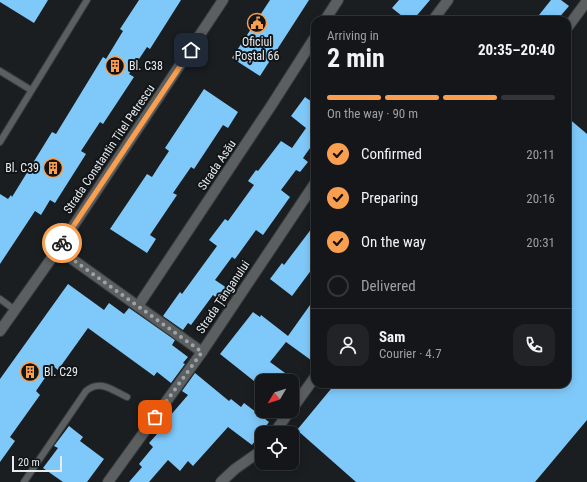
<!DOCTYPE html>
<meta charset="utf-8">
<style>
:root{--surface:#141619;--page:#212326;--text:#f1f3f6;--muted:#9d9fa2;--line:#333538;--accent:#fa9f4f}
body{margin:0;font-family:"Roboto Condensed",sans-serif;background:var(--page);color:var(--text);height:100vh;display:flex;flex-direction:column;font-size:15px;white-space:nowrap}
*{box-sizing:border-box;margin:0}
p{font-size:13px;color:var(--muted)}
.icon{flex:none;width:22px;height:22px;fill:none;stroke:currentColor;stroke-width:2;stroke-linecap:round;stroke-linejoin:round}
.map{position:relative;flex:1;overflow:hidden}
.side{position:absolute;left:311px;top:16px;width:260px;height:372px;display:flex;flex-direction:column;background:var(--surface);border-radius:12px;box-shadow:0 2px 10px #0003,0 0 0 1px var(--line)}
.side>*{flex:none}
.needle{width:26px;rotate:231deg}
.fabs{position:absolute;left:255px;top:374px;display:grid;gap:8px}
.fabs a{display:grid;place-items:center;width:44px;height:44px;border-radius:8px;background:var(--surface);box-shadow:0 2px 10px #0003,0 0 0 1px var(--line);font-size:20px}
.scale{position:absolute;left:12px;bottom:10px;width:50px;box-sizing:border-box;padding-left:4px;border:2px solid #e8ebed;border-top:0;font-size:11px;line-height:14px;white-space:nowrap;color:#e8ebed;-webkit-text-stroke:3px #111518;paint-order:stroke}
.pin{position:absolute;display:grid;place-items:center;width:34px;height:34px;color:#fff;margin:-17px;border-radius:8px;box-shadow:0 2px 6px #0006}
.courier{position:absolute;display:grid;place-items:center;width:40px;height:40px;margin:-20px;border:3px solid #fa9f4f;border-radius:50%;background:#fff;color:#222;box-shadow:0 1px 5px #0007}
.summary em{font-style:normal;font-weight:700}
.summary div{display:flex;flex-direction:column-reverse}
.summary{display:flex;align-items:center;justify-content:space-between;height:68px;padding:0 16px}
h1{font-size:26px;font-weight:700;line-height:30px}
.bar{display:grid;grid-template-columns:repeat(4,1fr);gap:6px 4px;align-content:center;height:48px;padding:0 16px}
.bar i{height:5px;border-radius:3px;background:var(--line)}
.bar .active{background:var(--accent)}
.bar p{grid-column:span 4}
.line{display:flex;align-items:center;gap:10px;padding:0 16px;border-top:1px solid var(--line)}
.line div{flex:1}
.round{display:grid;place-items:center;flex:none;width:42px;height:42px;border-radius:12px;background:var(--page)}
ol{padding:0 16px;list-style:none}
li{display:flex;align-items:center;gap:12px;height:44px}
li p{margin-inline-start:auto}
li .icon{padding:4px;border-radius:50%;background:var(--accent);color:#111;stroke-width:4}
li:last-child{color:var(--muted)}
li i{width:22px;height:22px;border:2px solid var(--line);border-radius:50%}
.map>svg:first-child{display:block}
.building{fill:#7fc9fa}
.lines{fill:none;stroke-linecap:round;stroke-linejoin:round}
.service-casing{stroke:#373b3e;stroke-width:8}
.minor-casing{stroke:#373b3e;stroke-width:12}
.tertiary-casing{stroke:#373b3e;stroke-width:12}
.service{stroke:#5c5f60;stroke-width:6}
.minor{stroke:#5c5f60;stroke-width:10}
.tertiary{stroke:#5c5f60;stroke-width:10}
.done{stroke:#a0a3a6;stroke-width:4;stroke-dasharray:0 7.2}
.route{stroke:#fa9f4f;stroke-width:5}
.labels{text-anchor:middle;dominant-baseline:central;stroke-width:4;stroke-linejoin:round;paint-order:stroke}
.poi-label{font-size:12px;fill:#e8ebed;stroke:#111518;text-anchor:start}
.street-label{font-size:12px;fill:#e8ebed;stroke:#111518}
</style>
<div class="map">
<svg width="587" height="482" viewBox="0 0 587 482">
<rect width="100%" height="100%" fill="#1a1e21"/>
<!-- building -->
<g class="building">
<path d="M0 0H48L34 23 0 2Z"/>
<path d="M139 0H181L150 49 147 47 129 74 134 77 103 124 100 122 81 151 86 154 55 203 50 200 41 215 35 211 0 264V194L8 199 11 195 12 197 52 132 56 134 103 57 106 59 123 31 120 29Z"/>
<path d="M270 0H309L260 76 232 58Z"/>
<path d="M399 0H430L413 20H407L392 8Z"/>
<path d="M551 0H561L569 6 557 20H535Z"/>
<path d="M204 89 238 112 228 128 223 125 194 169 191 167 173 193 177 195 150 235 156 239 147 253 110 229 147 174 152 177 159 166 169 151 165 148Z"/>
<path d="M305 97 315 104V141L303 158 308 162 300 172 296 170 281 190 290 197 263 235 256 230 235 259 232 257 215 280 227 288 219 300 213 295 191 325 188 323 183 330 163 316 180 292 182 294 217 246 209 240 225 219 228 221 254 185 248 181 256 170 258 171 281 141 292 148 306 128 291 116Z"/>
<path d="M567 117 587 134V420L535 482H356L297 430 335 384H567Z"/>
<path d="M315 224V265L292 296 270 279 282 263 284 265Z"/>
<path d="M68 284 104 310 109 303 124 314 129 308 175 340 172 345 188 357 183 363 185 364 171 383 157 372 154 376 88 328 58 370 53 366 36 391 40 395 10 437 15 441 0 462V379Z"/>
<path d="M315 298V363L286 342 270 362 296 381H267L259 375 254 381 220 354 253 312 260 317 261 315 288 336Z"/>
<path d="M195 373 229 401 231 399 241 407 244 403 269 422 252 445 228 427 193 466 188 461 180 471 168 460 149 482H129L142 467 139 464 153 447 149 443 158 433 156 432 188 395 182 391Z"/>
<path d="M69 426 83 437 80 441 104 459 87 482H63L43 468 58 448 54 446Z"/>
</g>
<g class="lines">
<defs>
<g id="service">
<path d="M0 71 31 90"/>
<path d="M0 142 87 0"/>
<path d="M0 299 15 310"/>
<path d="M24 482 86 391C100 379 112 390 127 397"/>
</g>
<g id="minor">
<path d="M325 20 338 0"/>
<path d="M433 20 448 0"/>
<path d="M567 28 587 1"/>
<path d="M58 249 202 352"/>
<path d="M138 306 271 106 315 37"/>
<path d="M292 409 315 377"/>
<path d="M274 433 290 411"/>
<path d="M108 482 202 352 315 183"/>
<path d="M221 482 235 469 262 450"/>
</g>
<path id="tertiary" d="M0 331 58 249 223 0"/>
</defs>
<!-- service casing -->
<use href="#service" class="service-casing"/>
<!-- minor casing -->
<use href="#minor" class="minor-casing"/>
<!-- tertiary casing -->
<use href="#tertiary" class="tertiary-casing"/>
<!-- service -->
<use href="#service" class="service"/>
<!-- minor -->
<use href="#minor" class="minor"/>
<!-- tertiary -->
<use href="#tertiary" class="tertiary"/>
</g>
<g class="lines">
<!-- done -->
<path class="done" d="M62 243 58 249 202 352 155 417"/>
<!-- route -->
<path class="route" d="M62 243 191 50"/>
</g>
<!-- icons -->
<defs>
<symbol id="civic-ring" viewBox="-11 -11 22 22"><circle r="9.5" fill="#111518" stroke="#fa9f4f" stroke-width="1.5"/><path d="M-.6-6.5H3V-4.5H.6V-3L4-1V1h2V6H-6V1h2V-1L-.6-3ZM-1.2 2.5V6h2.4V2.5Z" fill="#fa9f4f"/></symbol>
<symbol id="building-ring" viewBox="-11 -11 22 22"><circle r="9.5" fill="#111518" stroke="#fa9f4f" stroke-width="1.5"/><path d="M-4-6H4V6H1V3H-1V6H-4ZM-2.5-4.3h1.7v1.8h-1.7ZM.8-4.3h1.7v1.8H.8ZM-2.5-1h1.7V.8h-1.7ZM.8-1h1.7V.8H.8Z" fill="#fa9f4f"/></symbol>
</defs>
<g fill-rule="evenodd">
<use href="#civic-ring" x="246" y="12" width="22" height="22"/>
<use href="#building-ring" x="104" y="55" width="22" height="22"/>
<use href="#building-ring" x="42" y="157" width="22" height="22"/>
<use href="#building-ring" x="19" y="361" width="22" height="22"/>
</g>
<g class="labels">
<!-- poi labels -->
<g class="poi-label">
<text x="257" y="42" text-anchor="middle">Oficiul<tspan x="257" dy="14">Poștal 66</tspan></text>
<text x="129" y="66">Bl. C38</text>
<text x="39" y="168" text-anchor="end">Bl. C39</text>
<text x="44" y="372">Bl. C29</text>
</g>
<!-- street labels -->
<g class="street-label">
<text transform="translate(109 149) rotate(-56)">Strada Constantin Titel Petrescu</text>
<text transform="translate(217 165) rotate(-56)">Strada Asău</text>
<text transform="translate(223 297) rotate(-56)">Strada Țânganului</text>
</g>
</g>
</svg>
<div class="fabs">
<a><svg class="needle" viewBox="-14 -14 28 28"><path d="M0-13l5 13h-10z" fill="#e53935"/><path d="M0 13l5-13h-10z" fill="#9d9fa2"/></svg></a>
<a><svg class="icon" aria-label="locate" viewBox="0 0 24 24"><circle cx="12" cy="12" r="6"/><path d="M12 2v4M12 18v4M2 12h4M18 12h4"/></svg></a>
</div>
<div class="scale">20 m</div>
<div class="pin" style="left:155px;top:417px;background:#ea580c"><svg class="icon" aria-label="bag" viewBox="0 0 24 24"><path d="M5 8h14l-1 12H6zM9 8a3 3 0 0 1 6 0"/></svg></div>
<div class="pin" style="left:191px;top:50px;background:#1f2937"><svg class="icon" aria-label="home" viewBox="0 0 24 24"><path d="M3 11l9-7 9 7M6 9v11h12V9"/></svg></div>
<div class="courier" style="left:62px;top:243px"><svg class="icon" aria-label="bike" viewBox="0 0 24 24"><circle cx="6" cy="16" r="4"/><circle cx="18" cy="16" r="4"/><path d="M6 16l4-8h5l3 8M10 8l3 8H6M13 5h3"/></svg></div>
<section class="side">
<div class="summary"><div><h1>2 min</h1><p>Arriving in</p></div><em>20:35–20:40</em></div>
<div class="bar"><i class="active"></i><i class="active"></i><i class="active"></i><i></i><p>On the way · 90 m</p></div>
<ol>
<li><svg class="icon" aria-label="check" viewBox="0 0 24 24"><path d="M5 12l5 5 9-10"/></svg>Confirmed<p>20:11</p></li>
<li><svg class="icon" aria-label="check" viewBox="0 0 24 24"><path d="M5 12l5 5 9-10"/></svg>Preparing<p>20:16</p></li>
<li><svg class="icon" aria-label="check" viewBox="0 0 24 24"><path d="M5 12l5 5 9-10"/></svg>On the way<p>20:31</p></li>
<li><i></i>Delivered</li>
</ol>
<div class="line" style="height:72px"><a class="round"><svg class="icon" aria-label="person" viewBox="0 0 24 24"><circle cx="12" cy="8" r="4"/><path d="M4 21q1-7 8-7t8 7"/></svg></a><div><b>Sam</b><p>Courier · 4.7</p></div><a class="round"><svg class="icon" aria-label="phone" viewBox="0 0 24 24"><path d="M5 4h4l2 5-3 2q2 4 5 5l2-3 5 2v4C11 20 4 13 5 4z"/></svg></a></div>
</section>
</div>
